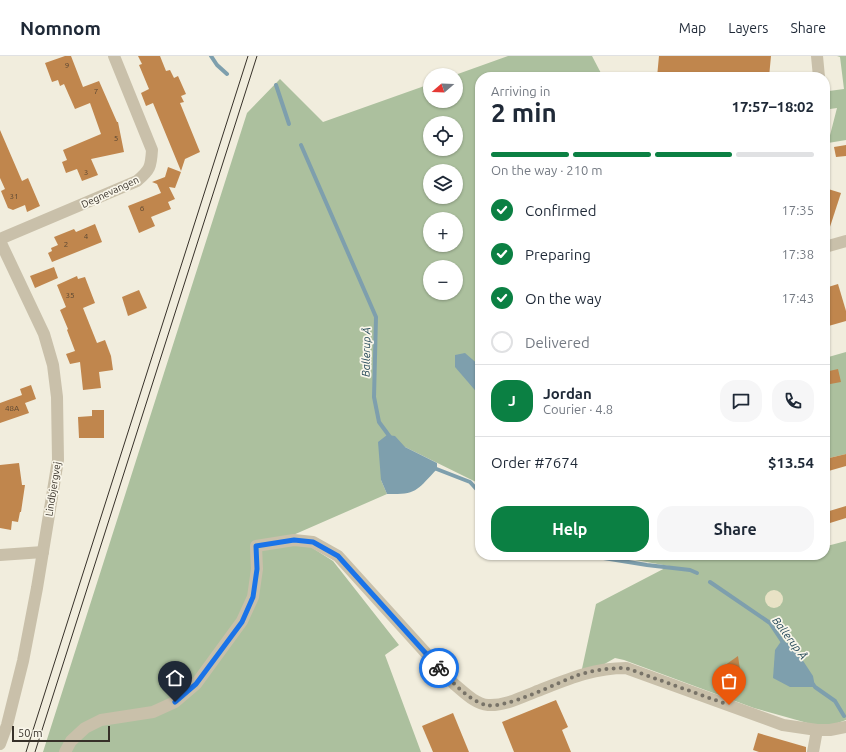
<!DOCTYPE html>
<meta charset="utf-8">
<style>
:root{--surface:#fff;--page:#f6f6f7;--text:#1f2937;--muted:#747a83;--line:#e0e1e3;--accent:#0b8043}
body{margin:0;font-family:Ubuntu,sans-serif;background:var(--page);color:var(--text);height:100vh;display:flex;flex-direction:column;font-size:15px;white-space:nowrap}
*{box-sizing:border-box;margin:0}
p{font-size:13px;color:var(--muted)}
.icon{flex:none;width:22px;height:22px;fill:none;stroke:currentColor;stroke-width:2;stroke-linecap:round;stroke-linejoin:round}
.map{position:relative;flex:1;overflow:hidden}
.sheet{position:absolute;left:475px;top:16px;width:355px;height:488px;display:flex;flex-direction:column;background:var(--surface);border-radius:16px;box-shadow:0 1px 3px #0004}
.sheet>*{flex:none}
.needle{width:26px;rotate:251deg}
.buttons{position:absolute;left:423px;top:12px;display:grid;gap:8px}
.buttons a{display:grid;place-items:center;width:40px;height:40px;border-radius:50%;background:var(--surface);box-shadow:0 1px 3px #0004;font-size:20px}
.scale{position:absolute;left:12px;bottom:10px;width:98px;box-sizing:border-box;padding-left:4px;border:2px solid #373129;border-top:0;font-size:11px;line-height:14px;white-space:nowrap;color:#373129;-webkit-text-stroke:3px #f9f6ea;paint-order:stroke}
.pin{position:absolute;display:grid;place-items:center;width:34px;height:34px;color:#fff;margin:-41px -17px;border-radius:50% 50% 50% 0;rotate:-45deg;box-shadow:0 0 4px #0007}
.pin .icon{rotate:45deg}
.courier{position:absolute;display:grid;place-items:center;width:40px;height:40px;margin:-20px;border:3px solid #1a73e8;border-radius:50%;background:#fff;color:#222;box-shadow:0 1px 5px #0007}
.headline em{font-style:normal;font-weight:700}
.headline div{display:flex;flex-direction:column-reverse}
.headline{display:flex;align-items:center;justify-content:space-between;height:68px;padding:0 16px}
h1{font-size:26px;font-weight:700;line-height:30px}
.bar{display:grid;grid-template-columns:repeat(4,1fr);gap:6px 4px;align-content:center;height:48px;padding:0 16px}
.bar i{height:5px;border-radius:3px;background:var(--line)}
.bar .current{background:var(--accent)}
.bar p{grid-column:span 4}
.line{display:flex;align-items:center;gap:10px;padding:0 16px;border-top:1px solid var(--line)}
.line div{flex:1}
.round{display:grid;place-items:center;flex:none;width:42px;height:42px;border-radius:16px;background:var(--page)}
ol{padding:0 16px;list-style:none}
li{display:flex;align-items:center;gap:12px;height:44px}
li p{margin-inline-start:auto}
li .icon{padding:4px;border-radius:50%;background:var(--accent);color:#fff;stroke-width:4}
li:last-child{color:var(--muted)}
li i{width:22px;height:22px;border:2px solid var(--line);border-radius:50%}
.cta{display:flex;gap:8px;margin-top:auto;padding:8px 16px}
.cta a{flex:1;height:46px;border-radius:16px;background:var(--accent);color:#fff;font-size:16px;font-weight:700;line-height:46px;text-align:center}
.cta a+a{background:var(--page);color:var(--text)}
header{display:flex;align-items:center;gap:24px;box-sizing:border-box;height:56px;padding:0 20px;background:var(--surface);border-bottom:1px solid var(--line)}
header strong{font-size:19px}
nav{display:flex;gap:22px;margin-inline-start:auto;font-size:14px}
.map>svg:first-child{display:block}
.green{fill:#acc09e;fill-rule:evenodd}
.plaza{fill:#e8e2c5}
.water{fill:#7e9fad}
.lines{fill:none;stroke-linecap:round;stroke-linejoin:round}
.stream{stroke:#7e9fad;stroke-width:4}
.building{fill:#c0864d}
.minor{stroke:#c9c0aa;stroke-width:12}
.tram{stroke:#373129;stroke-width:1}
.done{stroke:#787368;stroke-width:4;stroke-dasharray:0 7.2}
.route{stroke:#1a73e8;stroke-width:5}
.labels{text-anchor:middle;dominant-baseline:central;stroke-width:3.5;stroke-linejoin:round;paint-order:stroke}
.number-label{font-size:8px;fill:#594632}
.street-label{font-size:10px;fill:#373129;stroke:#f9f6ea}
.water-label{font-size:11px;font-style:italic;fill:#204556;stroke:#f9f6ea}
</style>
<header>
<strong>Nomnom</strong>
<nav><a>Map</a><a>Layers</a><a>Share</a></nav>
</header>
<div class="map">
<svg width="846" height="696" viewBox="0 0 846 696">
<rect width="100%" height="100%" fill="#f1eddd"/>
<!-- green -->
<g class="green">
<path d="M508 0H592L603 21H480V428L405 391 381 424 387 438 284 483 311 491 333 505 399 589 385 599 421 696H43L247 57 280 23 323 66 430 28V45H456V19H455ZM430 67H456V93H430ZM430 115H456V141H430ZM430 163H456V189H430ZM430 211H456V237H430Z"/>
<path d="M837 0H846V84L828 87 837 52 830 53 829 35 844 33 840 1Z"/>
<path d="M846 296V398L825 403V302Z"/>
<path d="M846 485V664L832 669 811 668 754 652 624 604 615 602 580 622 596 548 669 510 607 499H825V486L827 490Z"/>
</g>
<!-- plaza -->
<circle class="plaza" cx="774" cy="543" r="9"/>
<!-- water -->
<g class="water">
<path d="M465 297 480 310V340L455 311V299Z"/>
<path d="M387 379 395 380 405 391 437 407V413C417 434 417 439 387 438L381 424 378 386Z"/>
<path d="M782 584 794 591 813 620 815 631H790L773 622 775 594Z"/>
</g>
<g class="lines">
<!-- stream -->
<g class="stream">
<path d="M211 0 217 9 227 18"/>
<path d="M276 29 289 68"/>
<path d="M301 89 376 261 374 341 379 366 390 381"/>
<path d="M434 412 470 426 480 437"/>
<path d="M585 499 647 509 690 514 697 517"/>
<path d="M710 526 770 567 784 588"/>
<path d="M813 628 815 631 835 645 844 660"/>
</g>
</g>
<!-- building -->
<g class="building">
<path d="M65 0H71L83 31 99 25 117 66H118L124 96 91 103 98 119 82 125 77 113 66 117 62 106 67 104 63 94 101 78 90 47 75 53 64 28 60 30 58 24 52 26 45 7Z"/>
<path d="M138 0H160L166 15 170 14 174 22 178 20 186 38 181 40 184 46 180 47 200 96 185 103 181 115 153 47 146 50 141 37 149 33 139 9 142 8Z"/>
<path d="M659 0H771L769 21H657Z"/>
<path d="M0 74 22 125 28 122 40 150 27 156 25 149 13 154 8 152 1 135 5 133 0 122Z"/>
<path d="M846 89V100L836 101 834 91Z"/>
<path d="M168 111 181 116 175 132 169 131 175 143 168 146 171 153 151 161 155 170 139 177 128 150 161 137 157 128 152 126 165 121Z"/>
<path d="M825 132 841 137 827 180H825Z"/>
<path d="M95 168 102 186 52 206 48 197 52 195 51 192 58 189 54 181 74 173 76 176Z"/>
<path d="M54 211 58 222 35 232 30 220Z"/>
<path d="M77 220 78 223 85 221 95 247 83 252 97 287 105 284 111 300 113 314 99 316 101 332 83 334 80 306 70 308 66 298 75 295 67 274 68 273 60 254 66 251 57 229Z"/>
<path d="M838 228 846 255V265L825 271V232Z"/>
<path d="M139 234 147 252 128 260 122 241Z"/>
<path d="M838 313 841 326 825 329V316Z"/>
<path d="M31 329 36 343 25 347 29 357 0 367V347L22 339 20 333Z"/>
<path d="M92 354H104V382H79L78 361 92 360Z"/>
<path d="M846 398V410L825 416V403Z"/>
<path d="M19 407 22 429H25L21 456H20L18 466 12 465 11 474 0 472V409Z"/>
<path d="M846 450V462L830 467 826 456Z"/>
<path d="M738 600 741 620 721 612Z"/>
<path d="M556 644 568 671 562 674 571 696H514L502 666Z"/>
<path d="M453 657 469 696H433L422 670Z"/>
<path d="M758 677 806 691V696H759L753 694Z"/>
</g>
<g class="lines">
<!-- minor -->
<g class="minor">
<path d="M817 0 819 21"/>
<path d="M0 183 137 125C150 114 151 111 152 94L114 0"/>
<path d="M0 185 44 278 53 309 57 341 58 404 37 532 23 605 7 669 0 688"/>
<path d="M825 191 846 185"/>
<path d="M0 499 43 496"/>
<path d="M65 696 71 685 85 672 101 664 153 656 175 646 196 628 242 565 253 541 257 513 256 490 294 484 313 486 338 500 454 628C464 636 475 648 488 649 504 650 520 642 535 636 566 624 592 612 626 612L783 669 817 674H830L846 671"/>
<path d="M813 696 817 674"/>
</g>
<!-- tram -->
<g class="tram">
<path d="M26 696 248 0"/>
<path d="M35 696 257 0"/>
</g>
</g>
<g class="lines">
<!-- done -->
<path class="done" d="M439 612C452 625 467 644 486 649 506 653 557 627 578 619 594 614 609 612 626 612L729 649"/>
<!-- route -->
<path class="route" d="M175 646 196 628 242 566 253 541 257 513 256 490 294 484 313 486 338 500 439 612"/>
</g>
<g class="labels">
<!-- number labels -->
<g class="number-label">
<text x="67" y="9">9</text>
<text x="96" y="35">7</text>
<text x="116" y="82">5</text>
<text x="86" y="116">3</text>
<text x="14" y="140">31</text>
<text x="142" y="152">6</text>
<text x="86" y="180">4</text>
<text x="66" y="188">2</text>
<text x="70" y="239">35</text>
<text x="12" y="352">48A</text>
</g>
<!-- street labels -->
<g class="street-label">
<text transform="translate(110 136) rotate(-25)">Degnevangen</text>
<text transform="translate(53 433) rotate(-81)">Lindbjergvej</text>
</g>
<!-- water labels -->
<g class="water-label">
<text transform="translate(366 296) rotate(-89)">Ballerup Å</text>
<text transform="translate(790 582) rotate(53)">Ballerup Å</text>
</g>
</g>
</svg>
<div class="buttons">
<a><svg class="needle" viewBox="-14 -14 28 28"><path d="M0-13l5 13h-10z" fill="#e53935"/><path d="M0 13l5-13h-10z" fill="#747a83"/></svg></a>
<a><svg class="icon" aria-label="locate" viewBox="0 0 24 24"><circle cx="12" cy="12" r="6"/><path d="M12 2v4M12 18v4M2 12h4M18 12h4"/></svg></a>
<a><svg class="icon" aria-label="layers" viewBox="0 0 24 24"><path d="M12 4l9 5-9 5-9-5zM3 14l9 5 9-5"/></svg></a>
<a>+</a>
<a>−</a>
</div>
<div class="scale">50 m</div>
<div class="pin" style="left:729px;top:649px;background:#ea580c"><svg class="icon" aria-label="bag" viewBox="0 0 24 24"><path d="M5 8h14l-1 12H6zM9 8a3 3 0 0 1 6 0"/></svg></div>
<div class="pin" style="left:175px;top:646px;background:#1f2937"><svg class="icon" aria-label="home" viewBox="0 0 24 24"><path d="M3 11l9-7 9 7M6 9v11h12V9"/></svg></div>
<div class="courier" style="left:439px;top:612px"><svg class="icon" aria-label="bike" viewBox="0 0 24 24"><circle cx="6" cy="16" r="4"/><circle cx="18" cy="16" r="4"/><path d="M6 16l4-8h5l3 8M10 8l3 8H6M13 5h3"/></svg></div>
<section class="sheet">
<div class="headline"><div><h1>2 min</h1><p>Arriving in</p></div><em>17:57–18:02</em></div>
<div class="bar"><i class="current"></i><i class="current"></i><i class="current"></i><i></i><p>On the way · 210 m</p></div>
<ol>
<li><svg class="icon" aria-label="check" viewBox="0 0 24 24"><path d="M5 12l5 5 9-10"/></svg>Confirmed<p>17:35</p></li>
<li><svg class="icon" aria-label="check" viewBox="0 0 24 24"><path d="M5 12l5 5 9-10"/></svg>Preparing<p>17:38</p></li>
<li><svg class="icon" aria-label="check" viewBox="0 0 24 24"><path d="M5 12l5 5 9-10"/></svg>On the way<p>17:43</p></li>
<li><i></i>Delivered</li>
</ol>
<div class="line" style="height:72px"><b class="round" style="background:var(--accent);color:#fff">J</b><div><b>Jordan</b><p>Courier · 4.8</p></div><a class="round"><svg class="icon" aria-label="chat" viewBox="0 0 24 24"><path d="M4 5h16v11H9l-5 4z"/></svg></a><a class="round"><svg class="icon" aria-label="phone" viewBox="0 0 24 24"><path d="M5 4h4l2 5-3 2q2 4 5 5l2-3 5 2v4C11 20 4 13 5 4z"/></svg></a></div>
<div class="line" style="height:52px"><div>Order #7674</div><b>$13.54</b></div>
<div class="cta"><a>Help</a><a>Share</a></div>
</section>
</div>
